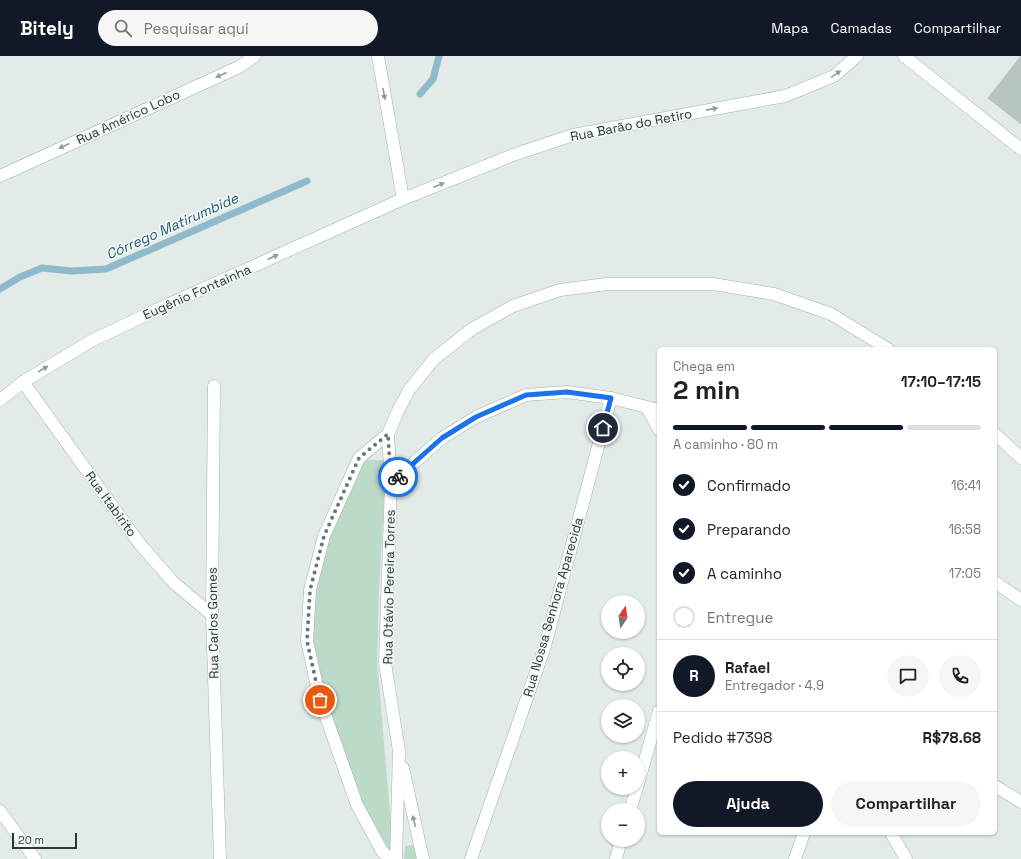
<!DOCTYPE html>
<html lang="pt">
<meta charset="utf-8">
<style>
:root{--surface:#fff;--page:#f6f6f6;--text:#222;--muted:#767676;--line:#e0e0e0;--accent:#111827}
body{margin:0;font-family:"Space Grotesk",sans-serif;background:var(--page);color:var(--text);height:100vh;display:flex;flex-direction:column;font-size:15px;white-space:nowrap}
*{box-sizing:border-box;margin:0}
p{font-size:13px;color:var(--muted)}
.icon{flex:none;width:22px;height:22px;fill:none;stroke:currentColor;stroke-width:2;stroke-linecap:round;stroke-linejoin:round}
.map{position:relative;flex:1;overflow:hidden}
.side{position:absolute;left:657px;top:291px;width:340px;height:488px;display:flex;flex-direction:column;background:var(--surface);border-radius:6px;box-shadow:0 1px 3px #0004}
.side>*{flex:none}
.needle{width:26px;rotate:13deg}
.tools{position:absolute;left:601px;top:539px;display:grid;gap:8px}
.tools a{display:grid;place-items:center;width:44px;height:44px;border-radius:50%;background:var(--surface);box-shadow:0 1px 3px #0004;font-size:20px}
.scale{position:absolute;left:12px;bottom:10px;width:65px;box-sizing:border-box;padding-left:4px;border:2px solid #233a37;border-top:0;font-size:11px;line-height:14px;white-space:nowrap;color:#233a37;-webkit-text-stroke:3px #f2f7f5;paint-order:stroke}
.pin{position:absolute;display:grid;place-items:center;width:34px;height:34px;color:#fff;margin:-17px;border:2px solid #fff;border-radius:50%;box-shadow:0 1px 4px #0007}
.courier{position:absolute;display:grid;place-items:center;width:40px;height:40px;margin:-20px;border:3px solid #1a73e8;border-radius:50%;background:#fff;color:#222;box-shadow:0 1px 5px #0007}
.overview em{font-style:normal;font-weight:800}
.overview div{display:flex;flex-direction:column-reverse}
.overview{display:flex;align-items:center;justify-content:space-between;height:68px;padding:0 16px}
h1{font-size:26px;font-weight:800;line-height:30px}
.bar{display:grid;grid-template-columns:repeat(4,1fr);gap:6px 4px;align-content:center;height:48px;padding:0 16px}
.bar i{height:5px;border-radius:3px;background:var(--line)}
.bar .current{background:var(--accent)}
.bar p{grid-column:span 4}
.line{display:flex;align-items:center;gap:10px;padding:0 16px;border-top:1px solid var(--line)}
.line div{flex:1}
.round{display:grid;place-items:center;flex:none;width:42px;height:42px;border-radius:21px;background:var(--page)}
ol{padding:0 16px;list-style:none}
li{display:flex;align-items:center;gap:12px;height:44px}
li p{margin-inline-start:auto}
li .icon{padding:4px;border-radius:50%;background:var(--accent);color:#fff;stroke-width:4}
li:last-child{color:var(--muted)}
li i{width:22px;height:22px;border:2px solid var(--line);border-radius:50%}
.button{display:flex;gap:8px;margin-top:auto;padding:8px 16px}
.button a{flex:1;height:46px;border-radius:24px;background:var(--accent);color:#fff;font-size:16px;font-weight:800;line-height:46px;text-align:center}
.button a+a{background:var(--page);color:var(--text)}
header{display:flex;align-items:center;gap:24px;box-sizing:border-box;height:56px;padding:0 20px;background:var(--accent);color:#fff}
header strong{font-size:19px}
nav{display:flex;gap:22px;margin-inline-start:auto;font-size:14px}
.search{width:280px;height:36px;background:var(--page);display:flex;align-items:center;gap:10px;box-sizing:border-box;padding:0 14px;border-radius:22px;color:var(--muted);font-size:15px}
.map>svg:first-child{display:block}
.green{fill:#bcdac8}
.lines{fill:none;stroke-linecap:round;stroke-linejoin:round}
.stream{stroke:#8ebacb;stroke-width:7}
.building{fill:#b7c5c1;stroke:#b5c4bf}
.service-casing{stroke:#a5b2af;stroke-width:13}
.minor-casing{stroke:#a5b2af;stroke-width:13}
.secondary-casing{stroke:#a1b5b1;stroke-width:13}
.service{stroke:#fff;stroke-width:12}
.minor{stroke:#fff;stroke-width:12}
.secondary{stroke:#fff;stroke-width:12}
.oneway{fill:#919c9b}
.done{stroke:#667875;stroke-width:4;stroke-dasharray:0 7.2}
.route{stroke:#1a73e8;stroke-width:5}
.labels{text-anchor:middle;dominant-baseline:central;stroke-width:3.5;stroke-linejoin:round;paint-order:stroke}
.street-label{font-size:13px;fill:#233a37;stroke:#f2f7f5}
.water-label{font-size:14px;font-style:italic;fill:#225a71;stroke:#f2f7f5}
</style>
<header>
<strong>Bitely</strong>
<div class="search"><svg class="icon" aria-label="search" viewBox="0 0 24 24"><circle cx="10" cy="10" r="6"/><path d="M15 15l6 6"/></svg>Pesquisar aqui</div>
<nav><a>Mapa</a><a>Camadas</a><a>Compartilhar</a></nav>
</header>
<div class="map">
<svg width="1021" height="803" viewBox="0 0 1021 803">
<rect width="100%" height="100%" fill="#e2ebe8"/>
<!-- green -->
<g class="green">
<path d="M364 403 386 405 379 536 377 605 393 792 386 795 359 748 324 644 312 584 313 536 328 481Z"/>
<path d="M413 789 417 803H404L405 790Z"/>
</g>
<g class="lines">
<!-- stream -->
<g class="stream">
<path d="M420 38 433 23 439 0"/>
<path d="M0 233 20 221 42 212 71 215 106 213 307 125"/>
</g>
</g>
<!-- building -->
<path class="building" d="M1021 0V68L988 42Z"/>
<g class="lines">
<defs>
<path id="service" d="M388 378 359 402 324 480 310 534 307 585 320 644 357 749 382 795 390 803"/>
<g id="minor">
<path d="M378 0 403 143"/>
<path d="M904 0 1021 93"/>
<path d="M23 326 139 487 173 526 212 559"/>
<path d="M214 330 212 559 220 803"/>
<path d="M647 352 659 374"/>
<path d="M995 378 1021 402"/>
<path d="M391 427 442 382 476 361 526 339 567 336 611 342 659 354"/>
<path d="M995 526 1021 544"/>
<path d="M403 712 423 803"/>
<path d="M638 728 659 655"/>
<path d="M995 730 1021 746"/>
<path d="M630 754 637 732"/>
<path d="M0 755 35 803"/>
<path d="M891 777 906 803"/>
<path d="M396 803 399 695 385 607 391 427 388 378 398 355 409 334 434 303 472 273 513 250 560 234 607 228H713L774 238 831 258 888 293"/>
<path d="M471 803 545 590 611 342"/>
<path d="M616 803 621 784"/>
<path d="M795 803 804 777"/>
</g>
<g id="secondary">
<path d="M0 120 239 11 255 0"/>
<path d="M0 344 23 326 91 285 156 254 403 143 513 99 573 79 785 40 834 20 857 0"/>
</g>
</defs>
<!-- service casing -->
<use href="#service" class="service-casing"/>
<!-- minor casing -->
<use href="#minor" class="minor-casing"/>
<!-- secondary casing -->
<use href="#secondary" class="secondary-casing"/>
<!-- service -->
<use href="#service" class="service"/>
<!-- minor -->
<use href="#minor" class="minor"/>
<!-- secondary -->
<use href="#secondary" class="secondary"/>
</g>
<!-- one-way arrows -->
<defs><path id="oneway-solid" d="M-6-.8H1V-3.2L6.5 0L1 3.2V.8H-6Z"/></defs>
<g class="oneway">
<use href="#oneway-solid" transform="translate(836 18) rotate(-35)"/>
<use href="#oneway-solid" transform="translate(221 19) rotate(155)"/>
<use href="#oneway-solid" transform="translate(384 38) rotate(80)"/>
<use href="#oneway-solid" transform="translate(712 53) rotate(-11)"/>
<use href="#oneway-solid" transform="translate(64 90) rotate(155)"/>
<use href="#oneway-solid" transform="translate(439 129) rotate(-22)"/>
<use href="#oneway-solid" transform="translate(273 201) rotate(-24)"/>
<use href="#oneway-solid" transform="translate(43 313) rotate(-31)"/>
<use href="#oneway-solid" transform="translate(414 765) rotate(-103)"/>
</g>
<g class="lines">
<!-- done -->
<path class="done" d="M320 644 307 585 310 534 324 480 359 402 388 378 391 427 398 421"/>
<!-- route -->
<path class="route" d="M398 421 442 382 476 361 526 339 567 336 611 342 603 372"/>
</g>
<g class="labels">
<!-- street labels -->
<g class="street-label">
<text transform="translate(128 61) rotate(-25)">Rua Américo Lobo</text>
<text transform="translate(631 69) rotate(-11)">Rua Barão do Retiro</text>
<text transform="translate(197 236) rotate(-24)">Eugênio Fontainha</text>
<text transform="translate(111 448) rotate(54)">Rua Itabirito</text>
<text transform="translate(389 531) rotate(-89)">Rua Otávio Pereira Torres</text>
<text transform="translate(553 551) rotate(-74)">Rua Nossa Senhora Aparecida</text>
<text transform="translate(213 567) rotate(-91)">Rua Carlos Gomes</text>
</g>
<!-- water labels -->
<g class="water-label">
<text transform="translate(172 170) rotate(-24)">Córrego Matirumbide</text>
</g>
</g>
</svg>
<div class="tools">
<a><svg class="needle" viewBox="-14 -14 28 28"><path d="M0-13l5 13h-10z" fill="#e53935"/><path d="M0 13l5-13h-10z" fill="#767676"/></svg></a>
<a><svg class="icon" aria-label="locate" viewBox="0 0 24 24"><circle cx="12" cy="12" r="6"/><path d="M12 2v4M12 18v4M2 12h4M18 12h4"/></svg></a>
<a><svg class="icon" aria-label="layers" viewBox="0 0 24 24"><path d="M12 4l9 5-9 5-9-5zM3 14l9 5 9-5"/></svg></a>
<a>+</a>
<a>−</a>
</div>
<div class="scale">20 m</div>
<div class="pin" style="left:320px;top:644px;background:#ea580c"><svg class="icon" aria-label="bag" viewBox="0 0 24 24"><path d="M5 8h14l-1 12H6zM9 8a3 3 0 0 1 6 0"/></svg></div>
<div class="pin" style="left:603px;top:372px;background:#1f2937"><svg class="icon" aria-label="home" viewBox="0 0 24 24"><path d="M3 11l9-7 9 7M6 9v11h12V9"/></svg></div>
<div class="courier" style="left:398px;top:421px"><svg class="icon" aria-label="bike" viewBox="0 0 24 24"><circle cx="6" cy="16" r="4"/><circle cx="18" cy="16" r="4"/><path d="M6 16l4-8h5l3 8M10 8l3 8H6M13 5h3"/></svg></div>
<section class="side">
<div class="overview"><div><h1>2 min</h1><p>Chega em</p></div><em>17:10–17:15</em></div>
<div class="bar"><i class="current"></i><i class="current"></i><i class="current"></i><i></i><p>A caminho · 80 m</p></div>
<ol>
<li><svg class="icon" aria-label="check" viewBox="0 0 24 24"><path d="M5 12l5 5 9-10"/></svg>Confirmado<p>16:41</p></li>
<li><svg class="icon" aria-label="check" viewBox="0 0 24 24"><path d="M5 12l5 5 9-10"/></svg>Preparando<p>16:58</p></li>
<li><svg class="icon" aria-label="check" viewBox="0 0 24 24"><path d="M5 12l5 5 9-10"/></svg>A caminho<p>17:05</p></li>
<li><i></i>Entregue</li>
</ol>
<div class="line" style="height:72px"><b class="round" style="background:var(--accent);color:#fff">R</b><div><b>Rafael</b><p>Entregador · 4.9</p></div><a class="round"><svg class="icon" aria-label="chat" viewBox="0 0 24 24"><path d="M4 5h16v11H9l-5 4z"/></svg></a><a class="round"><svg class="icon" aria-label="phone" viewBox="0 0 24 24"><path d="M5 4h4l2 5-3 2q2 4 5 5l2-3 5 2v4C11 20 4 13 5 4z"/></svg></a></div>
<div class="line" style="height:52px"><div>Pedido #7398</div><b>R$78.68</b></div>
<div class="button"><a>Ajuda</a><a>Compartilhar</a></div>
</section>
</div>
